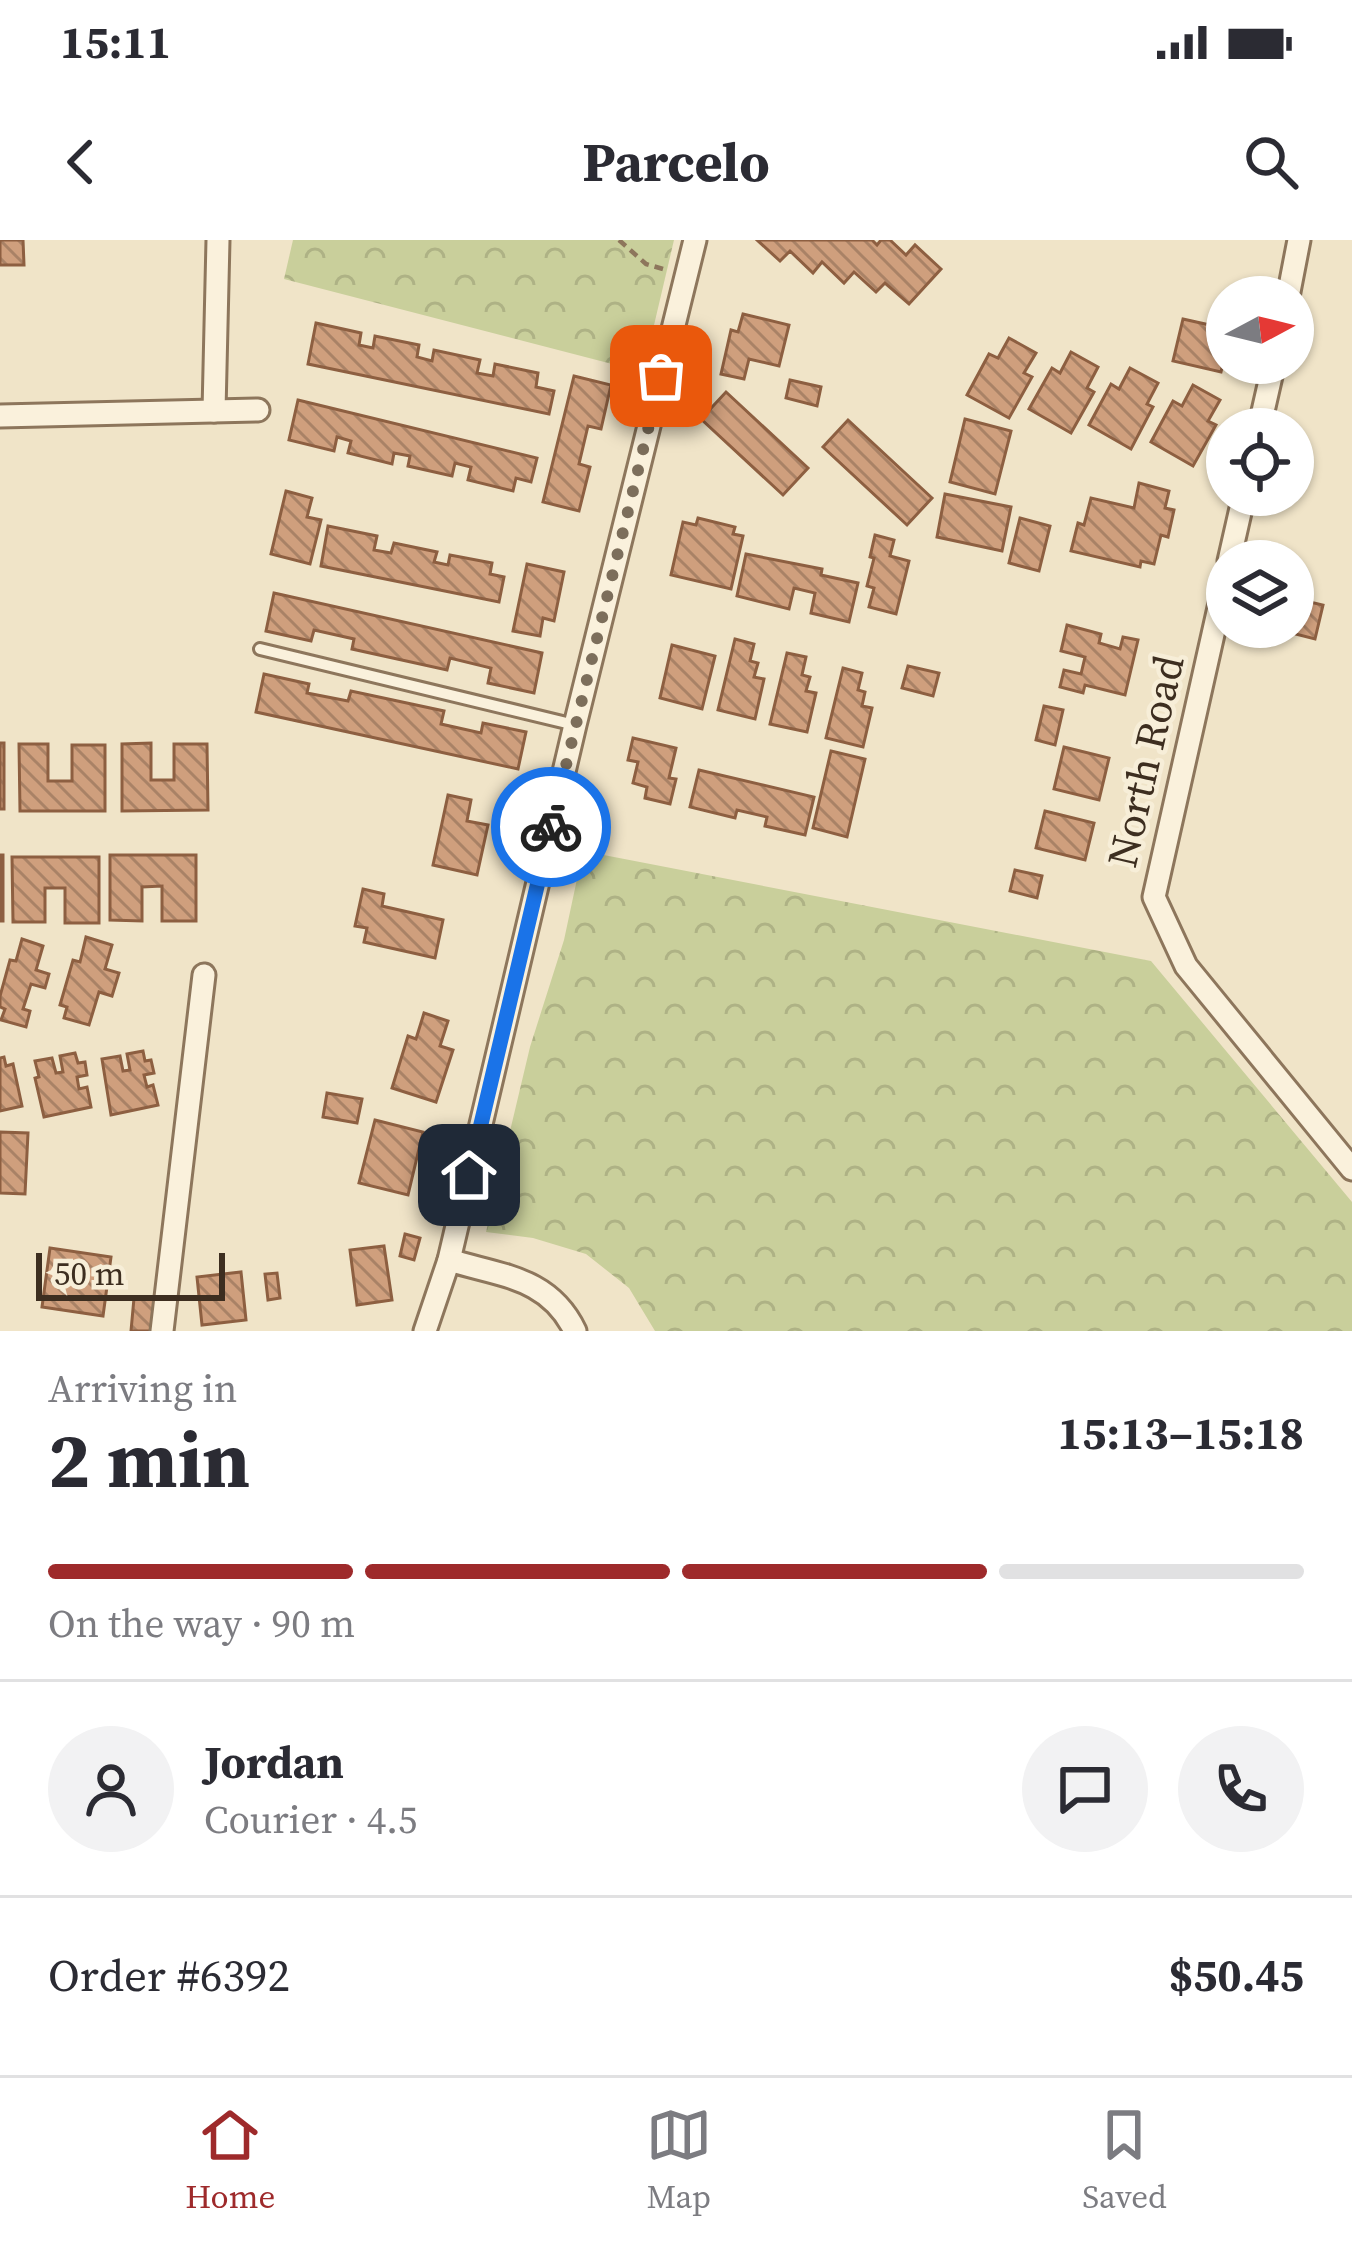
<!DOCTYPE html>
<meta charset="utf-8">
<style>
:root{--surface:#fff;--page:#f2f2f3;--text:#2b2b33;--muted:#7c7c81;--line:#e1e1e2;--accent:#9e2a2b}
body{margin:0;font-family:"Source Serif 4",serif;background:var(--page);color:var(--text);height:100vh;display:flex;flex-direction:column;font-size:45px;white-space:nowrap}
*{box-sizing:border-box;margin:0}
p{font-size:39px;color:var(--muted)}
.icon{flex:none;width:66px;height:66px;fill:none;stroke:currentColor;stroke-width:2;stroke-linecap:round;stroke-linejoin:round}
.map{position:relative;height:1091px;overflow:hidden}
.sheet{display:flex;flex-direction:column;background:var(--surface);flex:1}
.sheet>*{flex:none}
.needle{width:78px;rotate:83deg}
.fabs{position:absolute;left:1206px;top:36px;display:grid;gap:24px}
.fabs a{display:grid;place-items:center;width:108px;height:108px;border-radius:50%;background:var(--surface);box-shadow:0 3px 9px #0004;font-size:60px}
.scale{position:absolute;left:36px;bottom:30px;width:189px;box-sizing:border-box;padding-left:12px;border:6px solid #3d2e20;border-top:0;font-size:33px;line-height:42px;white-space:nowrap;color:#3d2e20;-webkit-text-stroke:9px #f7eed8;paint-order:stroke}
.pin{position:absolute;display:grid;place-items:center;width:102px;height:102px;color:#fff;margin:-51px;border-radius:24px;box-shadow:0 6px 18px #0006}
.courier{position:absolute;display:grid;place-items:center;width:120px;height:120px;margin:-60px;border:9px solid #1a73e8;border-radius:50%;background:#fff;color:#222;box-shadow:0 3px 15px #0007}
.summary em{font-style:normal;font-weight:700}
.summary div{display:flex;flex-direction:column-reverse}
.summary{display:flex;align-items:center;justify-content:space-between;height:204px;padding:0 48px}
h1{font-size:78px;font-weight:700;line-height:90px}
.bar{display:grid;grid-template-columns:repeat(4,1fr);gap:18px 12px;align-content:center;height:144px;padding:0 48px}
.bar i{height:15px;border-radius:9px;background:var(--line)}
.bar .selected{background:var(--accent)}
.bar p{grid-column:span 4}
.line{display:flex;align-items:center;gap:30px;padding:0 48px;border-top:3px solid var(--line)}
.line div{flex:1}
.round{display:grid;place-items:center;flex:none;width:126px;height:126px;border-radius:63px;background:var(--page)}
.status{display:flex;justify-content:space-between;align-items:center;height:84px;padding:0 60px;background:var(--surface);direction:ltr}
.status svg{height:33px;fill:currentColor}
header{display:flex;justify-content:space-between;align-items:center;height:156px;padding:0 48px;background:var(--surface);font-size:54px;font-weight:700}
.dock{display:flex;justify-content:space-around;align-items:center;height:168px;border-top:3px solid var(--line);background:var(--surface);font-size:33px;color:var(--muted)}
.dock a{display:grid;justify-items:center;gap:6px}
.dock .selected{color:var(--accent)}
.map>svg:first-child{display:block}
.forest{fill:url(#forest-crowns)}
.building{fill:url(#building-back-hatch);stroke:#8d5f41;stroke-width:3}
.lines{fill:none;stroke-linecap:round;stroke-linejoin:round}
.lane-casing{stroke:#8d765c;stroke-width:16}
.street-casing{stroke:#8d765c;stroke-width:27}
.path{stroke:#8d765c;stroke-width:4.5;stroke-dasharray:9 6;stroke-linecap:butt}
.lane{stroke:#faf1dc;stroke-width:10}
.street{stroke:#faf1dc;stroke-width:21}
.done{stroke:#7c6e5b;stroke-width:12;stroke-dasharray:0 21.6}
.route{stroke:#1a73e8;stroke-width:15}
.labels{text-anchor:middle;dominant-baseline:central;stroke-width:9;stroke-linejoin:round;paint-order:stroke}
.street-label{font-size:42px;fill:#3d2e20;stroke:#f7eed8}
</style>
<div class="status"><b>15:11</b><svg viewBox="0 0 49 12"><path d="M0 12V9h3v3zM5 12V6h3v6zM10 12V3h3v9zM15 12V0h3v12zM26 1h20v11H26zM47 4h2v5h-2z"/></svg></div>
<header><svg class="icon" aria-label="back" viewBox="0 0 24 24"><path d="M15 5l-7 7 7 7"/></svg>Parcelo<svg class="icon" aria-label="search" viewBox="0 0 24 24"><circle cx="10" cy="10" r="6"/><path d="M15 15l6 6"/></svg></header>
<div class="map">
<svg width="1352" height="1091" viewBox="0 0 1352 1091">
<defs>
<pattern id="forest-crowns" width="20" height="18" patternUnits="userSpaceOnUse" patternTransform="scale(3)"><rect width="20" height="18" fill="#c9cf9b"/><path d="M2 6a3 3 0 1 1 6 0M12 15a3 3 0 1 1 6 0" fill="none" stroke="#aeb285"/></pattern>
<pattern id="building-back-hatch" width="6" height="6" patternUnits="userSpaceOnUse" patternTransform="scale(3)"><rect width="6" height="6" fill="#cf9f7d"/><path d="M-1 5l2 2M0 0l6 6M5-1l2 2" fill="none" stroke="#a98266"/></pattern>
</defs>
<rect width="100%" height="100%" fill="#f0e4c8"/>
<!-- forest -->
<g class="forest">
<path d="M293 0H674L643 132 284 39Z"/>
<path d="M583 611 1151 721 1352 962V1091H655L629 1048 586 1014 533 998 486 992 530 807 564 700Z"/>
</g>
<!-- building -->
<g class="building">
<path d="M0 0H23L24 25H0Z"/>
<path d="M757 0H872L877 5 881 0H890L906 15 915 5 941 29 909 64 885 43 876 52 854 32 844 43 822 22 813 33 790 11 780 21Z"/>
<path d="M743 74 789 85 779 126 749 119 744 139 721 134 731 90 738 92Z"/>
<path d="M1183 79 1214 86 1210 106 1226 110 1221 132 1173 121Z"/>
<path d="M316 83 361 93 359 105 373 108 375 96 419 105 417 117 432 121 434 110 480 120 477 133 493 136 495 124 538 133 536 147 554 151 549 174 308 124Z"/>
<path d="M1009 98 1036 113 1024 133 1032 137 1009 178 967 155 989 114 998 118Z"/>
<path d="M1071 112 1098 127 1087 148 1094 152 1071 193 1029 169 1052 128 1060 133Z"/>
<path d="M1130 128 1158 143 1147 164 1153 167 1131 209 1089 185 1111 144 1119 149Z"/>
<path d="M574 136 611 145 601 189 588 186 579 224 590 227 579 271 543 262Z"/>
<path d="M790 140 821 147 817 166 786 158Z"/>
<path d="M1193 145 1220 160 1208 181 1216 185 1193 226 1151 202 1173 161 1182 166Z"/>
<path d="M726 152 808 228 783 255 701 179Z"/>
<path d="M298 160 537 218 531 242 516 238 513 251 468 240 471 227 455 223 452 236 408 226 410 216 394 213 392 224 348 213 351 201 337 197 334 211 289 200Z"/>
<path d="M965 179 1011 191 995 254 950 242Z"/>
<path d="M848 180 932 258 907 285 823 207Z"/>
<path d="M1139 243 1169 251 1165 268 1174 270 1168 297 1161 295 1154 324 1141 321 1140 327 1071 311 1078 283 1084 285 1091 258 1134 268Z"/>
<path d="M286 251 312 258 307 277 321 280 310 324 271 314Z"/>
<path d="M945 254 1011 267 1002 311 937 297Z"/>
<path d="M698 278 735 287 733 294 743 296 731 349 671 335 683 282 696 285Z"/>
<path d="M1020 278 1050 286 1039 331 1009 323Z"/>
<path d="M328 286 377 296 374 310 391 313 394 303 437 312 434 322 448 325 450 315 492 323 490 334 504 337 499 362 321 326Z"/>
<path d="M875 295 894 300 890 316 909 321 896 374 869 367 874 348 867 346 874 318 870 317Z"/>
<path d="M746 314 822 329 821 335 858 343 849 382 811 373 815 353 794 348 789 369 737 356Z"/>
<path d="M527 324 564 332 554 381 543 378 540 396 513 391Z"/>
<path d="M274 353 542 413 534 453 488 443 491 428 450 418 447 430 352 409 354 399 314 390 311 401 266 391Z"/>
<path d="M1293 358 1323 365 1315 399 1276 389 1293 387Z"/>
<path d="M1067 385 1101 394 1099 403 1120 409 1123 397 1138 400 1125 455 1085 445 1083 453 1060 447 1064 430 1081 434 1085 417 1061 411Z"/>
<path d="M735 399 754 404 750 421 758 423 754 437 764 439 755 479 718 470Z"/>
<path d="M672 405 715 416 702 469 660 458Z"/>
<path d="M787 413 806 417 802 435 810 437 806 451 816 453 807 492 770 484Z"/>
<path d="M908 426 939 433 933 456 902 448Z"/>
<path d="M843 428 862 433 858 450 865 452 862 466 872 468 863 507 826 498Z"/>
<path d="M264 434 309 444 307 453 348 461 351 451 444 471 441 484 481 493 483 483 526 492 518 529 256 472Z"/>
<path d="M1044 466 1063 470 1055 505 1036 500Z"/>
<path d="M633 498 676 508 669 538 676 539 670 564 645 558 647 547 633 543 638 522 628 520Z"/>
<rect x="0" y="503" width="4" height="66"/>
<path d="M151 503V540H174V504H207L208 570 122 571V504Z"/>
<path d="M19 504H48V541H72V505H105V571H20Z"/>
<path d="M1064 507 1109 518 1099 560 1054 549Z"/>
<path d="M831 511 865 519 847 597 813 588Z"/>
<path d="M699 530 814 557 805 595 765 586 767 577 737 570 735 578 690 567Z"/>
<path d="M448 555 471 560 467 581 488 585 477 635 433 625Z"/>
<path d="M1045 571 1094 583 1085 620 1036 608Z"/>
<rect x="0" y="615" width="3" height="66"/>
<path d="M110 615H196V681H162V646L142 647V681L110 680Z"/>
<path d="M12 617H99V683H65V648H45V682H13Z"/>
<path d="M1015 630 1042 636 1037 658 1010 651Z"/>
<path d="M363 649 384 654 382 666 443 680 435 718 364 702 367 688 355 686Z"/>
<path d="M86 697 112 705 105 729 119 733 112 756 99 752 89 785 64 778 67 767 60 765 73 720 80 722Z"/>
<path d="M22 699 43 706 36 730 49 734 45 748 31 744 23 769 30 771 26 787 1 780 5 769 0 767V756L10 720 16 721Z"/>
<path d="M424 773 448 781 440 806 453 810 436 862 392 848 408 796 416 799Z"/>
<path d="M143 811 145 821 151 820 154 833 144 835 147 847 153 845 158 865 111 875 102 819 120 816 123 831 130 830 127 814Z"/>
<path d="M75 813 78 823 85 822 87 835 77 837 79 849 87 847 91 867 44 877 35 838 39 837 35 821 52 818 56 833 63 832 60 816Z"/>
<path d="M4 817 6 826 13 824 22 866 0 871V818Z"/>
<path d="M327 853 362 859 357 883 323 877Z"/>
<path d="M375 880 423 892 408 955 359 943Z"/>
<path d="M0 892 28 893 25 954 0 953Z"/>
<path d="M405 994 420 998 414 1020 400 1016Z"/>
<path d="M384 1006 392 1060 357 1065 350 1010Z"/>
<path d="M50 1008 111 1017 103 1076 42 1067Z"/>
<path d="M241 1032 246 1080 202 1085 197 1037Z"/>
<path d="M277 1033 280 1058 268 1060 265 1034Z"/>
<path d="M134 1058 156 1059 153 1091H131Z"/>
</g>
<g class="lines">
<defs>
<path id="lane" d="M260 409 575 485"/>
<g id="street">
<path d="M1288 57 1299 0"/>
<path d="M214 171 218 0"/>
<path d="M0 176 258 170"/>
<path d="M1259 189 1274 123"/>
<path d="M1229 321 1244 255"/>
<path d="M1227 332 1154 657 1186 726 1352 929"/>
<path d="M449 1020C501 1036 549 1037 575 1091"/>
<path d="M162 1091 204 735"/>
<path d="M425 1091 449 1020 575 485 695 0"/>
</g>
</defs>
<!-- lane casing -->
<use href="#lane" class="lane-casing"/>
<!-- street casing -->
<use href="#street" class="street-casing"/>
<!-- path -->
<path class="path" d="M619 0 646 24 663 29"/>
<!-- lane -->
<use href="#lane" class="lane"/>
<!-- street -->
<use href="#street" class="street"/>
</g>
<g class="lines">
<!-- done -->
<path class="done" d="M551 587 661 136"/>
<!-- route -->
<path class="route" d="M469 935 551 587"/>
</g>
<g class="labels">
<!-- street labels -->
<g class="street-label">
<text transform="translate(1145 521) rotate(-77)">North Road</text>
</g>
</g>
</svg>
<div class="fabs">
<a><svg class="needle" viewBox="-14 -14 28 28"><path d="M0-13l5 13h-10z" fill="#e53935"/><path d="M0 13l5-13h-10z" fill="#7c7c81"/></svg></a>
<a><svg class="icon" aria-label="locate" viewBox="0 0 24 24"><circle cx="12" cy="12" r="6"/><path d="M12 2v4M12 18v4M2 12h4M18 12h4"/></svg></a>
<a><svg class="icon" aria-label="layers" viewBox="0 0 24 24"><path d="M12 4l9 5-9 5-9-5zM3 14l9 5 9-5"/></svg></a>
</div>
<div class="scale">50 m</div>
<div class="pin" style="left:661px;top:136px;background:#ea580c"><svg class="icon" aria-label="bag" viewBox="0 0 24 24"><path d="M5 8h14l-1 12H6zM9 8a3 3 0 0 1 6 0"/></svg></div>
<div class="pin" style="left:469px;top:935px;background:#1f2937"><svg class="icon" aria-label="home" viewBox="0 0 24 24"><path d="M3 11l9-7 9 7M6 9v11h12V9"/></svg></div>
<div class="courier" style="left:551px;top:587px"><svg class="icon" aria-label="bike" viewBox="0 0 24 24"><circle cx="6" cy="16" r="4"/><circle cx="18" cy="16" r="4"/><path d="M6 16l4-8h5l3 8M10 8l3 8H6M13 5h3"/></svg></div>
</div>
<section class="sheet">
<div class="summary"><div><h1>2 min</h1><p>Arriving in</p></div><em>15:13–15:18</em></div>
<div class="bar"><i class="selected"></i><i class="selected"></i><i class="selected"></i><i></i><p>On the way · 90 m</p></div>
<div class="line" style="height:216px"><a class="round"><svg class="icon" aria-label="person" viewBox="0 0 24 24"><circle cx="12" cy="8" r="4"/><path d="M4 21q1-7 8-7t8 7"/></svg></a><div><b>Jordan</b><p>Courier · 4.5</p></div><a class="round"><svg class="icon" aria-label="chat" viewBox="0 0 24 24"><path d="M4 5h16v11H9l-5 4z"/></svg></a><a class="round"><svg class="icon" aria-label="phone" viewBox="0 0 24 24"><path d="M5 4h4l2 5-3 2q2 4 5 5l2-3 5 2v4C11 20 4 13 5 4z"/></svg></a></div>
<div class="line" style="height:156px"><div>Order #6392</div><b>$50.45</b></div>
</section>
<nav class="dock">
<a class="selected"><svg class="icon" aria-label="home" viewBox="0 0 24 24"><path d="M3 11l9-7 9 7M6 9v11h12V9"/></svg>Home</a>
<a><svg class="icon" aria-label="map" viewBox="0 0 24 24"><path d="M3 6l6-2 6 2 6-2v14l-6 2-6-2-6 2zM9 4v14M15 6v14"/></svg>Map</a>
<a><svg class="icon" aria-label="saved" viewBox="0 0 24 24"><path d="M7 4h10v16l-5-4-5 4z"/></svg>Saved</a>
</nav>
